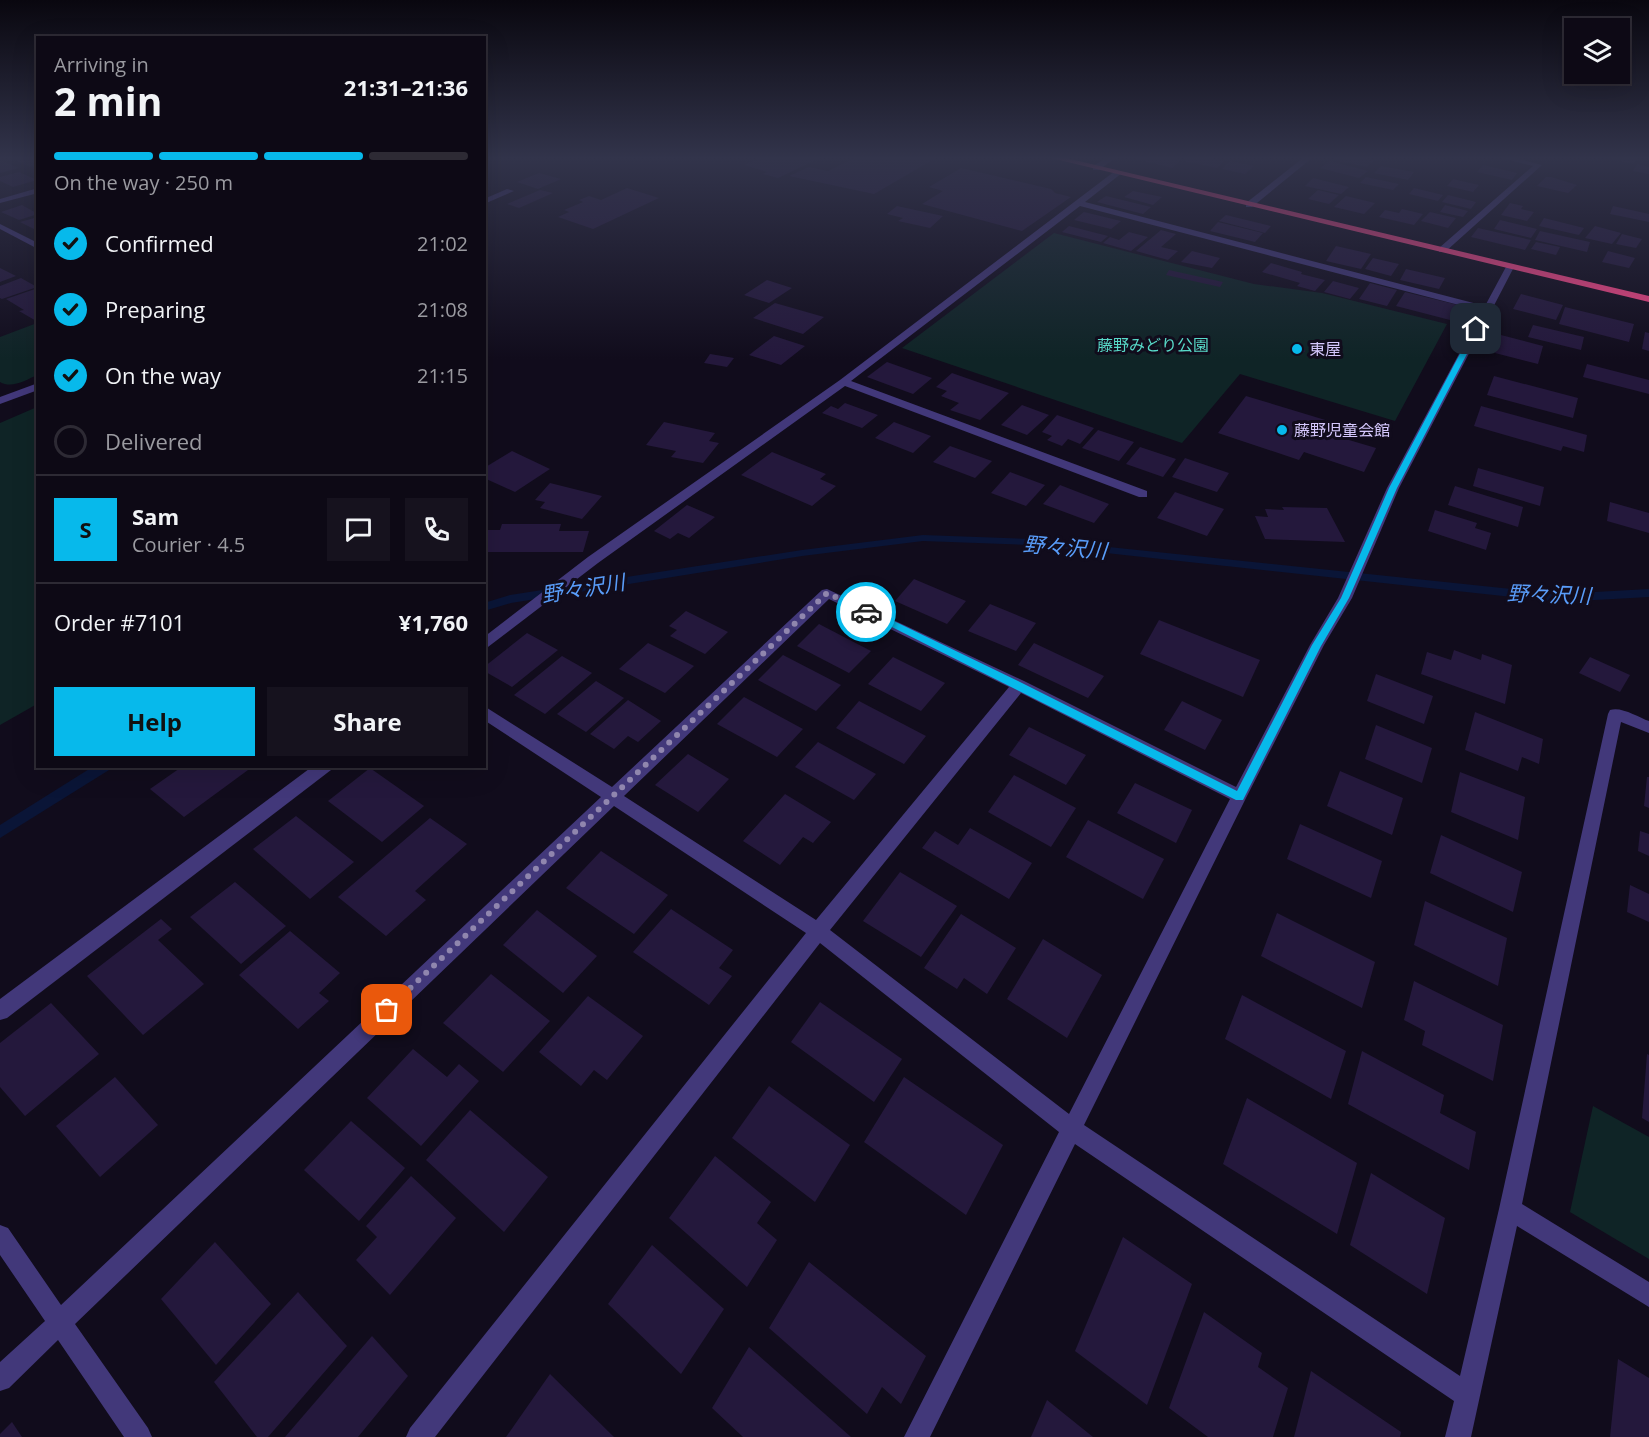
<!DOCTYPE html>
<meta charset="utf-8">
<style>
:root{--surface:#0d0915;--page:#16121e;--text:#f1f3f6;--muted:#9a9aa0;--line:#2d2a34;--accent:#07b9eb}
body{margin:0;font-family:"Open Sans","Noto Sans JP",sans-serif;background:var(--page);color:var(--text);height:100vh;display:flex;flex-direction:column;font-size:22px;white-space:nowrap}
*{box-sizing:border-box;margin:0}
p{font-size:20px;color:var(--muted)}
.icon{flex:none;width:33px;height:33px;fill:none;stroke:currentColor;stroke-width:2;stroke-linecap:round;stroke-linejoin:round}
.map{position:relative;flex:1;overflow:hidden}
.panel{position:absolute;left:36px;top:36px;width:450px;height:732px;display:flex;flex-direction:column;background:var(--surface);border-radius:0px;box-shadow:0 6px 24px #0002,0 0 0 2px var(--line)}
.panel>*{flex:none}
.controls{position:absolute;left:1564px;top:18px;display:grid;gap:12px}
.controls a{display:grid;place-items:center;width:66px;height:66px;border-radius:0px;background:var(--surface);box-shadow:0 6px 24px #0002,0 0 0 2px var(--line);font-size:30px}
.pin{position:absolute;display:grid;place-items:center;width:51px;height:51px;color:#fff;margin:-26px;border-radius:12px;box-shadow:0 3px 9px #0006}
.courier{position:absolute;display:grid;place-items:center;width:60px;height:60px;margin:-30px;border:4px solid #07b9eb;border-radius:50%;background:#fff;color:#222;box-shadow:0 2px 8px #0007}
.headline em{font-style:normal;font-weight:700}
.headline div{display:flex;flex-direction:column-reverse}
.headline{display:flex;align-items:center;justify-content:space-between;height:102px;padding:0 18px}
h1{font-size:39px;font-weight:700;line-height:45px}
.bar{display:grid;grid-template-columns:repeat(4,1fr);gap:9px 6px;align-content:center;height:72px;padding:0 18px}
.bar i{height:8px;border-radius:4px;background:var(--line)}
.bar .current{background:var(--accent)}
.bar p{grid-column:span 4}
.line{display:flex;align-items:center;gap:15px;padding:0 18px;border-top:2px solid var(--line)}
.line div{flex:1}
.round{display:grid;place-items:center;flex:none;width:63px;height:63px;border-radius:0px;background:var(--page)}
ol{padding:0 18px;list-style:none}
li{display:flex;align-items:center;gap:18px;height:66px}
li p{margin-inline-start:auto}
li .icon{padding:6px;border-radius:50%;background:var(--accent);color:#111;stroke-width:4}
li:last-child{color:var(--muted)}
li i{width:33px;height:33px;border:3px solid var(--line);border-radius:50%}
.button{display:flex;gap:12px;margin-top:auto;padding:12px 18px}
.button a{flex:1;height:69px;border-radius:0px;background:var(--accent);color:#111;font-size:24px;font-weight:700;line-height:69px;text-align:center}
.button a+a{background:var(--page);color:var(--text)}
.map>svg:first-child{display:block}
.green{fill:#0f2426}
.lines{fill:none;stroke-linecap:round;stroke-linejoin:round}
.stream{fill:#0a1537;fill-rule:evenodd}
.building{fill:#24183c}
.minor{fill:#42387a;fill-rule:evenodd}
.highway{fill:#fa4787;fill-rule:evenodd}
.route{fill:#07b9eb}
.done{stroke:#9086ae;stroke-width:6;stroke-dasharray:0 10.8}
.poi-dot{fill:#07b9eb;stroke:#110c1c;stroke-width:2}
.labels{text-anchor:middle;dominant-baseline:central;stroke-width:6;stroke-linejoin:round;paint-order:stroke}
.far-park-label{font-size:16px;fill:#58dac9;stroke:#110c1c}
.far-poi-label{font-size:16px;fill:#d5c8fd;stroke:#110c1c;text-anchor:start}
.water-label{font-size:21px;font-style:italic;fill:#599dfa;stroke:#110c1c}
</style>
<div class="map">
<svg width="1649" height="1437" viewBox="0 0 1649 1437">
<rect width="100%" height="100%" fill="#110c1c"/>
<!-- green -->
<g class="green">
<path d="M1054 233 1254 284 1322 293 1447 324 1395 421 1240 374 1182 443 902 348Z"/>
<path d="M37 323V375C26 380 12 389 0 382V337Z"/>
<path d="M37 407V704L0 725V423Z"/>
<path d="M1593 1106 1649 1137V1259L1570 1212Z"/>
</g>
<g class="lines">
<!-- stream -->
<g class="stream">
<path d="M923 535 1032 539 1559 594 1649 589V597L1559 602 1032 545 923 541 802 556 511 603 484 611V603L510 595 802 550Z"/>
<path d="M94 766H111L109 770 0 838V825Z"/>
</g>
</g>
<!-- building -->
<g class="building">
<path d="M10 158H38V164L30 167Z"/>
<path d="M760 158H820L778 178 763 174 767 172 744 165Z"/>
<path d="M854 158H936L874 194 789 176 809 167 828 171Z"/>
<path d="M1133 158H1175L1181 160 1172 168Z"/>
<path d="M1187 158H1208L1224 161 1217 168 1184 161Z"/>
<path d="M1335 158H1365L1374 160 1367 167 1333 160Z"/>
<path d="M1609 158H1638L1633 164Z"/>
<path d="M0 160 19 168 0 173Z"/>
<path d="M1230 161 1254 166 1245 174 1222 169Z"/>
<path d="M1330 161 1368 171 1359 178 1320 168Z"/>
<path d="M1637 164 1649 167V174L1633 171Z"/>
<path d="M1483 165 1517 173 1512 180 1477 172Z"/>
<path d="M1381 166 1414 172 1408 180 1374 173Z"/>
<path d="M961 168 1051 189 1055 193 1071 197 1022 231 922 204 943 191 929 187Z"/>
<path d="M19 172 37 180 13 187 0 181V177Z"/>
<path d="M539 173 561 179 538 189 517 182Z"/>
<path d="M1366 177 1399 184 1393 190 1360 183Z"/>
<path d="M1546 177H1551L1577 185 1568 193 1537 186Z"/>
<path d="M1313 178 1349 187 1341 194 1305 186Z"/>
<path d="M1453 179 1479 185 1473 192 1447 186Z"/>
<path d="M627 188 659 198 593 229 558 217 569 212 564 210 583 202 579 200 589 196 601 200Z"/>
<path d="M1414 188 1443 195 1438 201 1409 194Z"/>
<path d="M540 190 553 193 519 208 507 204Z"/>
<path d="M1318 190 1339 195 1329 204 1308 199Z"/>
<path d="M1133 191 1162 197 1153 205 1124 197Z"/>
<path d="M1448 195 1476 202 1471 209 1442 202Z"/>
<path d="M1106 196 1151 207 1143 214 1097 202Z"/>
<path d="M1346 196 1375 203 1364 214 1334 207Z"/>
<path d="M1510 203 1523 206 1521 209 1534 212 1527 221 1501 215Z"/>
<path d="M22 205 38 214 19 220 1 212Z"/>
<path d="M1445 205 1468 211 1463 217 1440 212Z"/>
<path d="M897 206 943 216 930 228 898 221 903 218 887 214Z"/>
<path d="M1613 206 1649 214V222L1610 214Z"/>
<path d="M1402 209 1423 214 1414 225 1379 217 1385 210 1399 213Z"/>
<path d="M1084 212 1121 221 1111 229 1074 220Z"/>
<path d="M1430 212 1456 218 1448 228 1421 221Z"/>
<path d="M1226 215 1271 226 1265 233 1219 221Z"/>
<path d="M38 217V231L20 222Z"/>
<path d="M1544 218 1584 228 1579 235 1539 226Z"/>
<path d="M1500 220 1537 229 1531 238 1494 229Z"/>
<path d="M1218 222 1263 233 1255 242 1210 231Z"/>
<path d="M1069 226 1108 236 1101 242 1062 232Z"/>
<path d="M1595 226 1621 233 1612 244 1585 238Z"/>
<path d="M1478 228 1531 240 1525 250 1471 237Z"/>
<path d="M1161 230 1176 234 1161 247 1178 251 1168 260 1136 251Z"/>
<path d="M1540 231 1590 242 1587 252 1535 240Z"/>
<path d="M1129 232 1148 237 1131 251 1103 243 1110 237 1119 240Z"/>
<path d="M1622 234 1642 239 1636 248 1616 244Z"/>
<path d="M1536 242 1560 247 1556 255 1531 249Z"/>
<path d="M1336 246 1371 254 1361 269 1326 261Z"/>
<path d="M1192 251 1220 258 1212 268 1181 262Z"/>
<path d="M1608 251 1635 258 1629 268 1602 262Z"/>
<path d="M1373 258 1399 264 1391 276 1365 269Z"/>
<path d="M1271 263 1302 272 1301 274 1325 280 1315 291 1297 286 1300 283 1262 272Z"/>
<path d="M0 268 16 276 0 282Z"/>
<path d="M1406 269 1445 278 1439 289 1400 280Z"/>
<path d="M1169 270 1223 282 1220 287 1166 275Z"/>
<path d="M21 278 37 287 2 299 0 298V286Z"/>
<path d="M767 280 792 288 769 303 744 295Z"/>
<path d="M1333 281 1359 288 1350 299 1324 292Z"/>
<path d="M1370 283 1397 290 1387 306 1359 299Z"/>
<path d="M38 288V322L19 311 24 310 6 299Z"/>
<path d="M1405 292 1458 305 1450 320 1396 306Z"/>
<path d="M1521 294 1563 305 1556 320 1513 309Z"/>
<path d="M775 303 824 317 803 334 753 318Z"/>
<path d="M1565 307 1634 324 1629 342 1559 324Z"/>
<path d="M1533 325 1584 337 1581 350 1528 337Z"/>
<path d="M1645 332 1649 333V351L1642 349Z"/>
<path d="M1501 335 1543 346 1538 364 1495 353Z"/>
<path d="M774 336 805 346 781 365 749 355Z"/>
<path d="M1296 346 1304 348 1305 352 1297 353 1290 349Z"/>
<path d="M710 354 734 358 727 367 704 363Z"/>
<path d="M887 362 932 378 913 394 867 377Z"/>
<path d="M1587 364 1649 380V394L1583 377Z"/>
<path d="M952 373 1009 393 980 420 950 410 959 403 941 396 947 391 936 387Z"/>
<path d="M1494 376 1578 398 1573 418 1487 395Z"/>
<path d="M1246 396 1355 429 1349 440 1376 448 1364 472 1304 452 1299 460 1218 433Z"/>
<path d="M845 403 878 415 862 428 822 413 831 406 838 409Z"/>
<path d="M1022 405 1049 415 1027 435 1001 425Z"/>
<path d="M1481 406 1587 435 1584 452 1563 446 1561 451 1474 426Z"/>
<path d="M1057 415 1094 428 1080 444 1068 439 1062 446 1047 440 1052 436 1042 432Z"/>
<path d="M664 422 715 433 709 441 719 443 703 463 671 457 676 451 646 445Z"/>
<path d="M894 422 931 436 913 453 875 438Z"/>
<path d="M1098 430 1134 442 1119 461 1082 448Z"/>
<path d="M950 446 992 461 975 478 933 462Z"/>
<path d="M1140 447 1176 459 1163 477 1126 464Z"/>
<path d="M512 451 550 469 515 492 484 478V468Z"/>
<path d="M772 452 826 474 820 479 836 486 812 506 741 475Z"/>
<path d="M1185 458 1229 473 1217 492 1172 477Z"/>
<path d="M1478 468 1544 487 1540 506 1473 486Z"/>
<path d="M1010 472 1045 485 1026 506 991 493Z"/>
<path d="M550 483 602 496 582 519 540 508 545 502 535 500Z"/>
<path d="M1060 485 1109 504 1094 523 1043 504Z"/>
<path d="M1455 486 1523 507 1518 527 1448 505Z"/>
<path d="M1175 492 1224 509 1207 536 1157 518Z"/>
<path d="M1610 502 1649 513V533L1607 521Z"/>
<path d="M687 505 715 517 689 538 678 533 670 539 654 531Z"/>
<path d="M1282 507 1327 508 1345 542 1265 539 1255 516 1268 517 1265 509 1284 510Z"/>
<path d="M1435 510 1477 523 1475 528 1491 533 1486 550 1428 531Z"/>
<path d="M502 524H561L559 531H589L583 552H484V530H500Z"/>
<path d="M914 579 966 601 947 624 895 601Z"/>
<path d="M990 604 1036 623 1016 651 968 631Z"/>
<path d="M686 611 728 632 705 654 670 636 677 630 669 626Z"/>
<path d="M1159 620 1260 660 1243 697 1140 654Z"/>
<path d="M819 624 871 651 849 673 797 646Z"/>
<path d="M527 633 558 650 512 687 484 671V667Z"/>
<path d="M648 643 694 666 665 693 619 669Z"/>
<path d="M1034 643 1104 676 1088 698 1018 665Z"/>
<path d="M1454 650 1481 660 1482 654 1512 665 1505 704 1421 674 1427 652 1451 660Z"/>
<path d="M783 655 841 685 816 711 758 680Z"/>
<path d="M562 656 592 673 545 714 514 695Z"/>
<path d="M893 657 945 683 921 711 868 684Z"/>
<path d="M1590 657 1630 675 1620 692 1579 673Z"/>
<path d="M1376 674 1433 696 1424 724 1367 701Z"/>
<path d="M596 681 624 698 586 732 557 714Z"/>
<path d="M744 697 803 729 777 757 717 724Z"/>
<path d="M628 700 661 721 638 742 628 736 614 749 590 734Z"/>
<path d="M859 701 926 736 904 764 836 728Z"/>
<path d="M1182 701 1222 720 1205 750 1164 730Z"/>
<path d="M1475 712 1543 739 1539 764 1522 757 1518 771 1465 750Z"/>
<path d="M1376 725 1432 748 1422 783 1365 759Z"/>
<path d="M1029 727 1086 755 1066 785 1009 755Z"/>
<path d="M818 742 876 774 854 800 795 767Z"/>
<path d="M688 754 729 779 698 812 655 785Z"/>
<path d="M183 766H243L248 770 184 817 150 789Z"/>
<path d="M370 768 424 806 382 842 328 801Z"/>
<path d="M1340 771 1403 798 1392 835 1327 806Z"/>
<path d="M1460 772 1525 797 1518 840 1451 812Z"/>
<path d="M1014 775 1076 808 1051 847 988 812Z"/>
<path d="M1647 777H1649V808L1644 806Z"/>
<path d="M1135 783 1192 810 1176 843 1117 813Z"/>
<path d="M785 794 831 822 813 843 803 837 780 865 743 841Z"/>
<path d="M296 816 354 862 310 899 253 849Z"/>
<path d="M430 818 467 844 415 891 426 900 386 936 338 897Z"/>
<path d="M1088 820 1164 859 1143 899 1066 857Z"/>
<path d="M1300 824 1382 861 1371 898 1287 859Z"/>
<path d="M970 828 1032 863 1009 899 922 848 935 831 958 845Z"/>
<path d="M1640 831 1649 834V856L1638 851Z"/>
<path d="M1441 835 1522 872 1513 912 1430 873Z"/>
<path d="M601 851 668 895 634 934 566 888Z"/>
<path d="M900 872 957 906 921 957 863 921Z"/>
<path d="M235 882 286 926 241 964 190 917Z"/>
<path d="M1630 885 1649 894V922L1627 912Z"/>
<path d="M1425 901 1507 938 1498 986 1414 945Z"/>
<path d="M671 909 733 950 719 968 732 976 709 1005 633 952Z"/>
<path d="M537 910 597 956 563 993 503 945Z"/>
<path d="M1277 913 1375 962 1362 1008 1261 956Z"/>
<path d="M961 914 1016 948 987 994 964 978 957 989 924 968Z"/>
<path d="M161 919 172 929 158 940 204 984 143 1035 87 976Z"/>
<path d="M290 931 340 973 319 993 329 1001 298 1029 239 975Z"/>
<path d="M1043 939 1102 975 1067 1038 1007 999Z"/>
<path d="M491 974 550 1021 503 1072 443 1023Z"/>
<path d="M1414 981 1503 1025 1493 1081 1422 1045 1425 1031 1404 1020Z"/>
<path d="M1242 995 1346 1051 1331 1099 1225 1039Z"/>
<path d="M588 996 643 1036 607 1080 594 1070 581 1086 539 1052Z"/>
<path d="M820 1002 902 1059 874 1102 791 1042Z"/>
<path d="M51 1003 99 1054 25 1116 0 1087V1043Z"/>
<path d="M413 1049 447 1077 459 1064 479 1081 421 1146 367 1098Z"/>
<path d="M1362 1051 1444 1095 1440 1113 1476 1132 1469 1170 1348 1104Z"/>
<path d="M1647 1054 1649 1055V1122L1642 1118Z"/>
<path d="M115 1077 158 1125 100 1177 56 1126Z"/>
<path d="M904 1077 1003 1145 966 1215 864 1142Z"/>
<path d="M769 1086 850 1145 815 1202 732 1138Z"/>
<path d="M1247 1098 1357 1163 1337 1234 1223 1164Z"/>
<path d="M470 1110 548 1177 504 1232 426 1160Z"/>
<path d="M351 1121 405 1168 359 1221 304 1170Z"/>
<path d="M715 1156 771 1202 757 1223 777 1240 747 1287 669 1218Z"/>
<path d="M1371 1173 1445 1218 1427 1294 1350 1245Z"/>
<path d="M411 1176 456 1218 390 1295 356 1260 377 1237 366 1226Z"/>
<path d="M1123 1237 1192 1284 1147 1405 1075 1351Z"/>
<path d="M215 1242 271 1304 216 1365 161 1299Z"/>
<path d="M652 1245 724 1309 681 1374 608 1304Z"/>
<path d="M809 1262 926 1356 901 1404 882 1387 867 1414 769 1328Z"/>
<path d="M298 1292 347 1346 268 1437H257L214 1382Z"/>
<path d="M1204 1312 1262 1353 1258 1367 1288 1388 1273 1437H1208L1169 1408Z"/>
<path d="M372 1336 408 1376 358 1437H285Z"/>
<path d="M749 1347 851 1437H743L712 1408Z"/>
<path d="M1618 1359 1649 1378V1437H1610Z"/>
<path d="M1311 1371 1401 1432 1400 1437H1294Z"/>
<path d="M550 1374 614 1437H506Z"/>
<path d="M1047 1400 1093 1437H1031Z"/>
<path d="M12 1422 22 1437H0V1434Z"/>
</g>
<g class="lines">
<!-- minor -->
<g class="minor">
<path d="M1106 158H1115L1099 170H1093V166Z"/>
<path d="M1303 158H1312L1252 207H1246V203Z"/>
<path d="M1501 158H1515L1542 165 1445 252H1439V248L1533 166Z"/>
<path d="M1115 171 1122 173 1085 202 1485 306 1507 265 1514 267 1399 488 1352 598 1324 645 1246 798 1084 1125 1460 1376 1499 1209 1608 714 1610 710C1621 706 1638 717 1649 721V733L1621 722 1522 1204 1649 1282V1307L1517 1226 1471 1437H1445L1454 1401 1075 1144 930 1437H904L1059 1132 820 943 435 1437H406L410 1428 806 933 614 806 75 1324 148 1428 152 1437H124L58 1340 9 1388 0 1391V1362L45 1321 0 1255V1225L8 1228 61 1305 601 797 484 720V706L612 787 822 590 827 589 1024 681 1236 787 1310 645 1338 598 1387 488 1482 311 1080 206 851 381 1147 491V497H1139L845 386 598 563 484 650V637L588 557 840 380ZM829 599 1009 687 816 920 624 796ZM1021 693 1230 799 1069 1114 830 930Z"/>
<path d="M38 188V193L0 203V199Z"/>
<path d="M507 189 514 191 484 204V199Z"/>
<path d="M0 224 38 243V249L0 229Z"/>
<path d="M38 383V390L0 404V397Z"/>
<path d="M313 766H333L331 770 7 1018 0 1020V999Z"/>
</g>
<!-- highway -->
<path class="highway" d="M1051 158H1066L1649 296V302Z"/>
</g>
<!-- sky -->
<linearGradient id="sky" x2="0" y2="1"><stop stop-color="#09070f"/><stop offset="0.44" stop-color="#32344b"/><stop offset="1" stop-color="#32344b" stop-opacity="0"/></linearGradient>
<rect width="1649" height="359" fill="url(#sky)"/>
<!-- route -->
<path class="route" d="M1476 328 1480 329 1397 488 1349 598 1321 646 1243 800H1236L862 612 869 609 1022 683 1237 791 1312 645 1341 598 1389 488 1473 329Z"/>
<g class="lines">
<!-- done -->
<path class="done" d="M387 1010 827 593 866 612"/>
</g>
<!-- markers -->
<g class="poi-dot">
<circle cx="1297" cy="349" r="6"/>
<circle cx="1282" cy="430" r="6"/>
</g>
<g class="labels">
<!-- far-park labels -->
<g class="far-park-label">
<text x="1153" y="345">藤野みどり公園</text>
</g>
<!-- far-poi labels -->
<g class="far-poi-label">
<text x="1309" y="349">東屋</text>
<text x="1294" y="430">藤野児童会館</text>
</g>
<!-- water labels -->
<g class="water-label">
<text transform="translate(1065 547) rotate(5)">野々沢川</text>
<text transform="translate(583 588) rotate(-9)">野々沢川</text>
<text transform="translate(1549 594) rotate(2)">野々沢川</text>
</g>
</g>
</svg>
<div class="controls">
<a><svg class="icon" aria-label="layers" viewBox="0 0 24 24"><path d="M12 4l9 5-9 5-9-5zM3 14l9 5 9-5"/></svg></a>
</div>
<div class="pin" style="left:387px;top:1010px;background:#ea580c"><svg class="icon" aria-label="bag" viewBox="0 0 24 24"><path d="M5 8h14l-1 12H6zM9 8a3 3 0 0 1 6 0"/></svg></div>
<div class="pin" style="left:1476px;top:329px;background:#1f2937"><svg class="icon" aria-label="home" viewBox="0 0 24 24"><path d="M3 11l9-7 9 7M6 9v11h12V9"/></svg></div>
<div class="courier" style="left:866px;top:612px"><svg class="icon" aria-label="car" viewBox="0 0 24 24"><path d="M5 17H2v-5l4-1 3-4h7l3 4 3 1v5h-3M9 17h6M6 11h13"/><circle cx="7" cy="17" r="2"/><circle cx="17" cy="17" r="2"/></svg></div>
<section class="panel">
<div class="headline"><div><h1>2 min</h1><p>Arriving in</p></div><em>21:31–21:36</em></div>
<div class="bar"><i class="current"></i><i class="current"></i><i class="current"></i><i></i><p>On the way · 250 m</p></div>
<ol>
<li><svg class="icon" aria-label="check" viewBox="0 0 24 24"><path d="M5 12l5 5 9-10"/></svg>Confirmed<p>21:02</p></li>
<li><svg class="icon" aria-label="check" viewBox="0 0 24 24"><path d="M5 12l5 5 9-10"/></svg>Preparing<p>21:08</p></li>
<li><svg class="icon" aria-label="check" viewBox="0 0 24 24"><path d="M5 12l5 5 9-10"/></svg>On the way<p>21:15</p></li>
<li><i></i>Delivered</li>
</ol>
<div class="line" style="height:108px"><b class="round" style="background:var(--accent);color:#111">S</b><div><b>Sam</b><p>Courier · 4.5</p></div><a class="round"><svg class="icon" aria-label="chat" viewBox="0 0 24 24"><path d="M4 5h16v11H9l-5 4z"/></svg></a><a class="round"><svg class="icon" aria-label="phone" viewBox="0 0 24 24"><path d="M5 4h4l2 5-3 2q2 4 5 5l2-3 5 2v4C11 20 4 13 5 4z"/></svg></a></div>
<div class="line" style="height:78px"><div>Order #7101</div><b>¥1,760</b></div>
<div class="button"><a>Help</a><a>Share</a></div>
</section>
</div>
